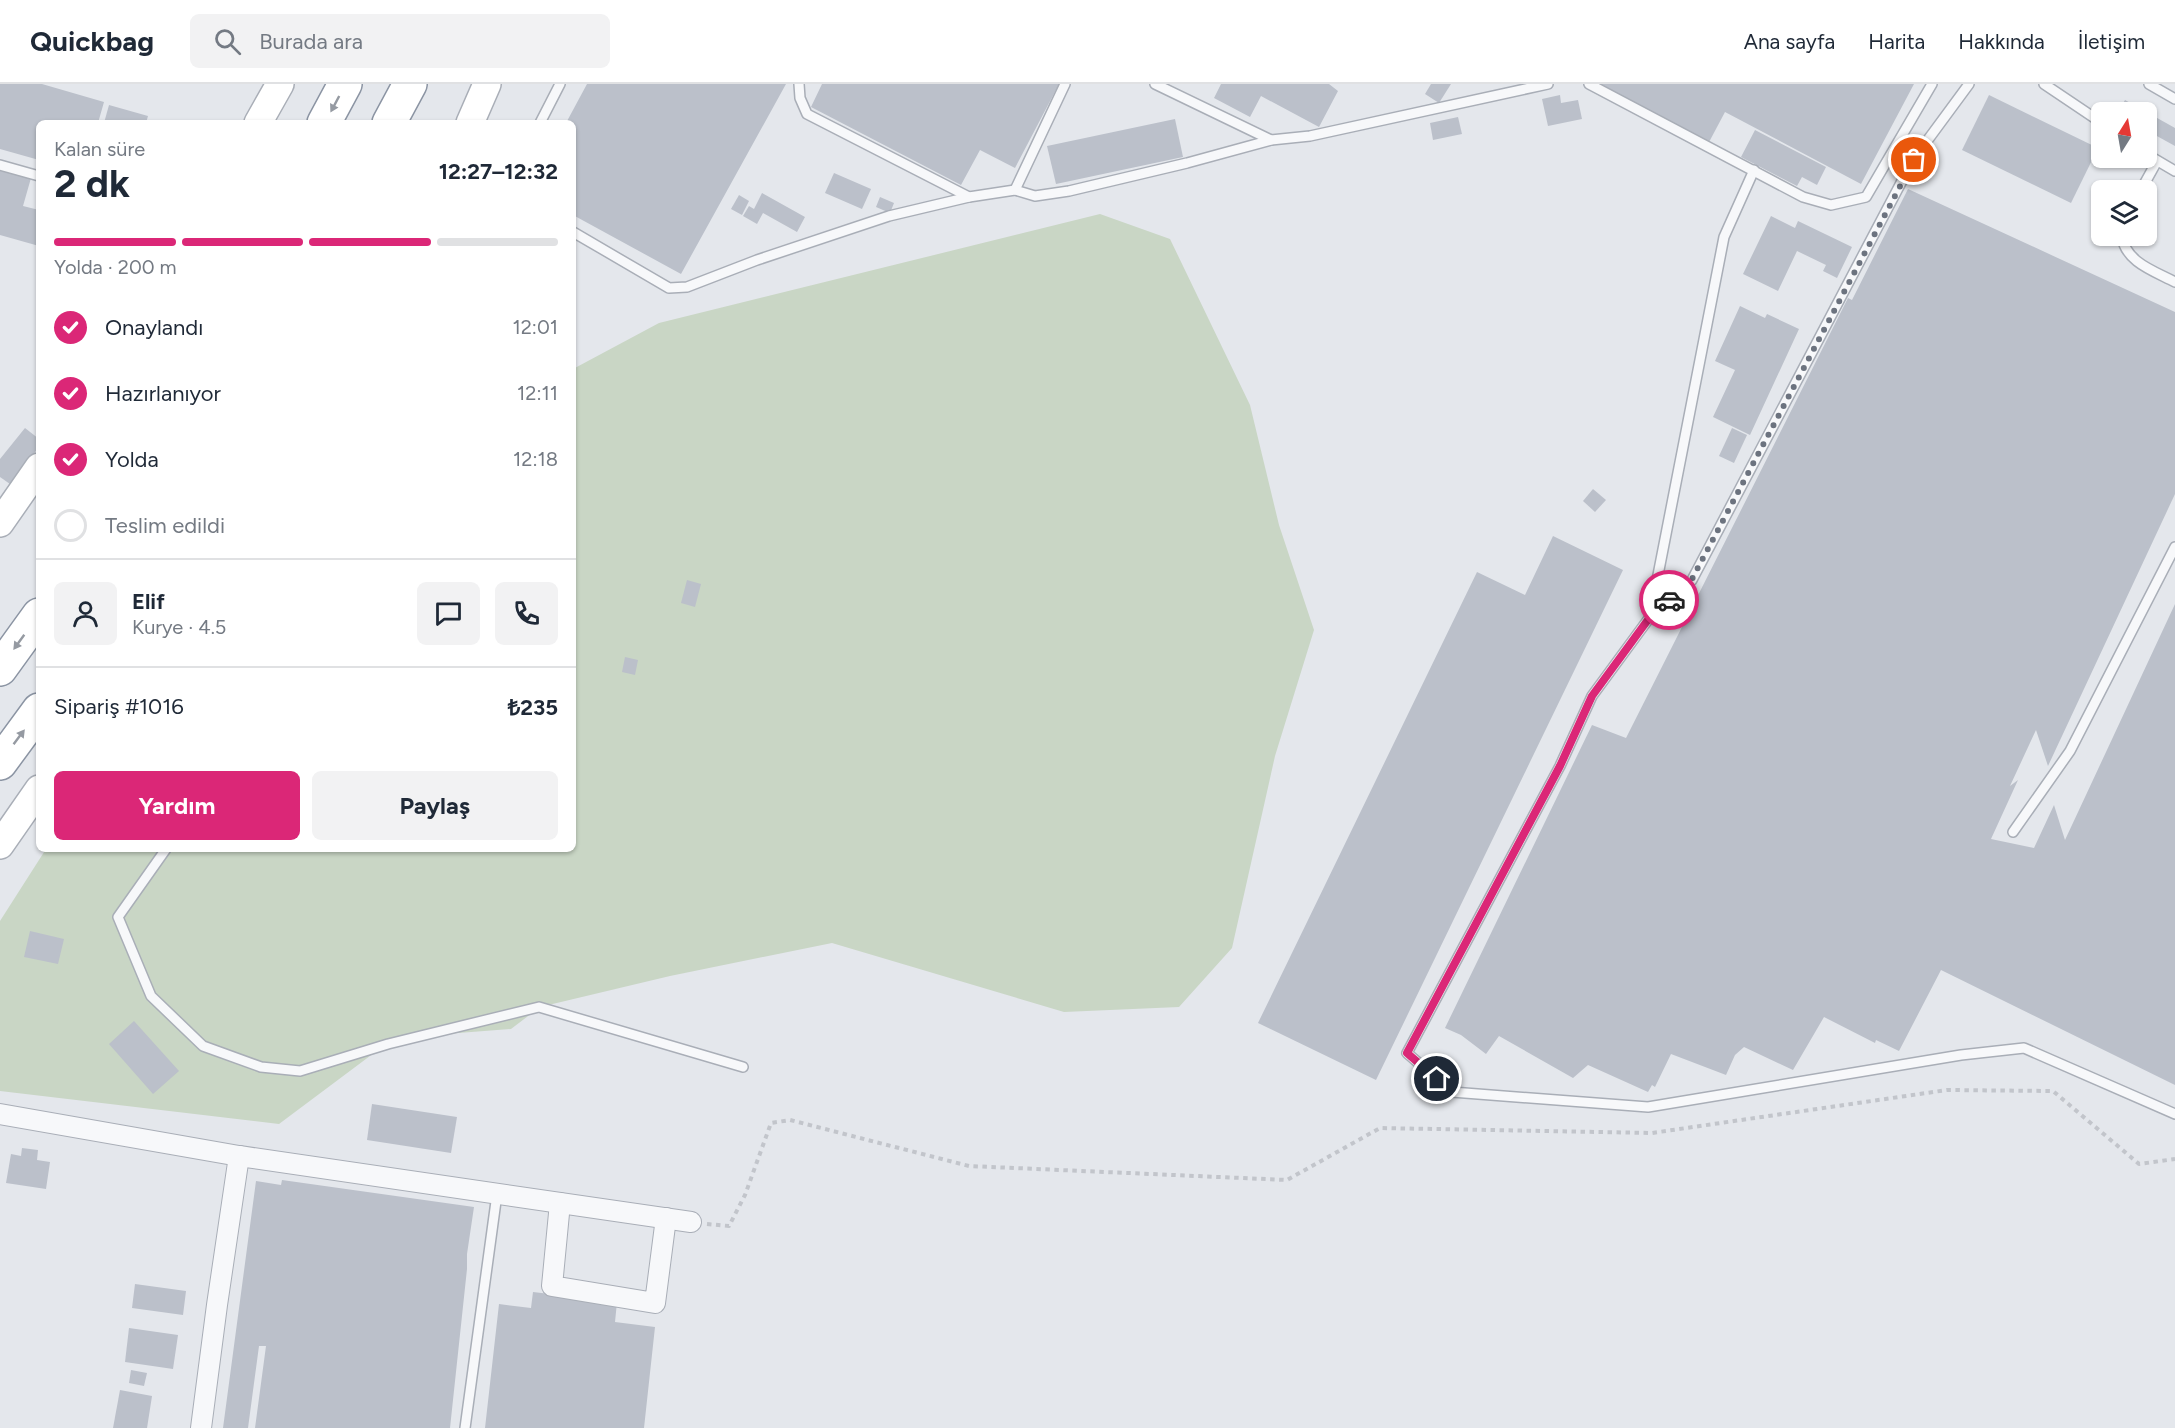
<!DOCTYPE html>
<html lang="tr">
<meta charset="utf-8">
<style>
:root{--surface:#fff;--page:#f2f2f3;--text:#1f2937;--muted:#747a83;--line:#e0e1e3;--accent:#db2777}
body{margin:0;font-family:Figtree,sans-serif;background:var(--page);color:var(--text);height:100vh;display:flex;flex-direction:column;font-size:22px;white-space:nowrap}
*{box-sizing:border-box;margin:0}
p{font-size:20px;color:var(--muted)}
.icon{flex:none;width:33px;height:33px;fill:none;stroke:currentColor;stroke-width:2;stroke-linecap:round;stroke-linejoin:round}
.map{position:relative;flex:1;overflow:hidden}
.side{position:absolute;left:36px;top:36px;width:540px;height:732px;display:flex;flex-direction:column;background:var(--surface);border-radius:9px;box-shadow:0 2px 4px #0004}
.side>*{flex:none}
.needle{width:39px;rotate:11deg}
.controls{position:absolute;left:2091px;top:18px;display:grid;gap:12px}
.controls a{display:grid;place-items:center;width:66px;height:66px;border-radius:9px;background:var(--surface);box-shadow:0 2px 4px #0004;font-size:30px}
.pin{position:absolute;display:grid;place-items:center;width:51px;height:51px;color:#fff;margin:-26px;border:3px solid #fff;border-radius:50%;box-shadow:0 2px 6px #0007}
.courier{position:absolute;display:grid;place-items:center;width:60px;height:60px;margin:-30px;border:4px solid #db2777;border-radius:50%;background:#fff;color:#222;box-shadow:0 2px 8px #0007}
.headline em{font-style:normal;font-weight:700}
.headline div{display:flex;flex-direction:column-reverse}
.headline{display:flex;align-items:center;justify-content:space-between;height:102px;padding:0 18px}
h1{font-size:39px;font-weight:700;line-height:45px}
.bar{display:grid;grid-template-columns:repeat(4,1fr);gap:9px 6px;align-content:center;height:72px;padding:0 18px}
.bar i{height:8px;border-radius:4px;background:var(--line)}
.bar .active{background:var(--accent)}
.bar p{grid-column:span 4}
.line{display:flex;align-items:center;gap:15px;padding:0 18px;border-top:2px solid var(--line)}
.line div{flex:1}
.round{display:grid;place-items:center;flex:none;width:63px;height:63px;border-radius:9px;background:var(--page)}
ol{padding:0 18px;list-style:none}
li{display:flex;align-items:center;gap:18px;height:66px}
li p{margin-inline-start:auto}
li .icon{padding:6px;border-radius:50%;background:var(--accent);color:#fff;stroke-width:4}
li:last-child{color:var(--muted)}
li i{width:33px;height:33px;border:3px solid var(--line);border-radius:50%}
.button{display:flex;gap:12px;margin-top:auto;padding:12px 18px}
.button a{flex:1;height:69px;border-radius:9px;background:var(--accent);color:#fff;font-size:24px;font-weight:700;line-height:69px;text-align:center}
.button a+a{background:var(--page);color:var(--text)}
header{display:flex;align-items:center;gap:36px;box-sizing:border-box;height:84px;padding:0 30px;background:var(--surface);border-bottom:2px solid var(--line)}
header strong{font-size:28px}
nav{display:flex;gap:33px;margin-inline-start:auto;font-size:21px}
.search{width:420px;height:54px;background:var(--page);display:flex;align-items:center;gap:15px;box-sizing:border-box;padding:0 21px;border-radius:9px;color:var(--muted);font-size:22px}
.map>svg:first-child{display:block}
.green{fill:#c9d6c5}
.building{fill:#bbc0ca}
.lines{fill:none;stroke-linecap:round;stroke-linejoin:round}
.lane-casing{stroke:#a9aeb7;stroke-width:12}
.street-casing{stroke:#a9aeb7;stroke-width:22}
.secondary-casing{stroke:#a9aeb7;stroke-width:30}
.highway-casing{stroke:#8b94a3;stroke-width:36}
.path{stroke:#c2c5cb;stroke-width:4;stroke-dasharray:4.5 4.5;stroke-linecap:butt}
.lane{stroke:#f7f8fa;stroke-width:9}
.street{stroke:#f7f8fa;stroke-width:20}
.secondary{stroke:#fff;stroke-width:27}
.highway{stroke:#fff;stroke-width:33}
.oneway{fill:#959aa2}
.done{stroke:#6c737f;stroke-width:6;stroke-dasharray:0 10.8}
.route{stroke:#db2777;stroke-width:8}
</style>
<header>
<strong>Quickbag</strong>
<div class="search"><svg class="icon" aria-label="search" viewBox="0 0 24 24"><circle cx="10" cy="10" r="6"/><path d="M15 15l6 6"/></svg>Burada ara</div>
<nav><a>Ana sayfa</a><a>Harita</a><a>Hakkında</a><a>İletişim</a></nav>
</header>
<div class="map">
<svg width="2175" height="1344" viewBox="0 0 2175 1344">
<rect width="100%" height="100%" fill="#e4e7ec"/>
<!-- green -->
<path class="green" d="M1100 130 1170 155 1250 321 1279 441 1314 546 1275 672 1232 864 1179 923 1064 928 832 859 670 892 540 923 511 945 394 954 279 1040 0 1007V837L46 765H573V285L659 239Z"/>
<!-- building -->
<g class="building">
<path d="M0 0H42L104 18 98 39H39V76L0 65Z"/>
<path d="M587 0H786L681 190 573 131V39H566Z"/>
<path d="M822 0H1059L1015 84 980 66 961 101 811 23Z"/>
<path d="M1221 0H1329L1338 7 1319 43 1261 12 1250 33 1214 14Z"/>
<path d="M1431 0H1451L1439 19 1425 10Z"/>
<path d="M1592 0H1914L1861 100 1725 28 1708 60Z"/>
<path d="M1560 11 1561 19 1578 16 1582 35 1548 42 1542 15Z"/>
<path d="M1989 11 2098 64 2071 119 1962 66Z"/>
<path d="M2125 16 2175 44V62L2146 46V28H2118Z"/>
<path d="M109 21 148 32 146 39H104Z"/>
<path d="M1458 33 1462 50 1433 56 1430 39Z"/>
<path d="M1175 35 1183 73 1056 100 1047 62Z"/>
<path d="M1755 46 1826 83 1817 101 1802 93 1797 102 1741 73Z"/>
<path d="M0 86 31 94 23 122 39 126V162L0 151Z"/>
<path d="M834 89 871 105 862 125 825 109Z"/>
<path d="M1908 105 2175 228V410L2048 682 2036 646 2010 702 2018 696 1991 755 2034 764 2054 721 2065 756 2175 520V1001L1941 886 1899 967 1876 956 1875 959 1824 933 1793 986 1744 963 1735 971 1726 991 1671 970 1655 1003 1652 1001 1648 1008 1588 981 1573 994 1499 952 1486 970 1461 951 1445 944 1592 641 1626 654 1848 214 1852 216Z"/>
<path d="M762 109 805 133 797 148 763 129 757 140 743 132 749 122 754 125Z"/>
<path d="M739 111 749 117 742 131 731 125Z"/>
<path d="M880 113 894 119 890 129 876 123Z"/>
<path d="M1771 132 1795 144 1798 137 1852 163 1837 194 1823 187 1826 181 1797 167 1778 207 1743 190Z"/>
<path d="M1740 222 1765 234 1767 230 1799 245 1750 351 1713 333 1735 286 1715 277Z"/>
<path d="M25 344 39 355V363L10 400 0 393V375Z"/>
<path d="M1732 344 1747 351 1734 379 1719 372Z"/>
<path d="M1593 405 1606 416 1595 428 1583 417Z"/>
<path d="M1553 452 1623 486 1376 996 1258 939 1477 488 1525 511Z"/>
<path d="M687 496 701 500 695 523 681 519Z"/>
<path d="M625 573 638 576 635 591 622 588Z"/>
<path d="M30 847 64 855 58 880 24 873Z"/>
<path d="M134 937 179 987 153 1010 109 960Z"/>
<path d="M372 1020 457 1033 451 1069 367 1056Z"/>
<path d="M22 1064 38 1066 37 1076 50 1078 46 1105 6 1099 11 1070 21 1072Z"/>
<path d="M282 1096 474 1123 467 1170V1185L450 1344H255L266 1262H259L248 1344H223L256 1097 281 1101Z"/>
<path d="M135 1200 186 1207 183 1231 132 1224Z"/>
<path d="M533 1208 617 1218 615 1238 655 1243 644 1344H485L499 1220 531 1224Z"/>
<path d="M129 1244 178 1251 173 1285 125 1278Z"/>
<path d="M131 1286 147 1289 144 1302 129 1299Z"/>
<path d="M120 1306 152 1312 147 1344H113Z"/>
</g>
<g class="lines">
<defs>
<g id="lane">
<path d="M799 0 800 14 807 30 969 113"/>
<path d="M1155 0 1271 56"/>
<path d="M1589 0 1803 113 1831 121 1866 113 1932 0"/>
<path d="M1969 0 1913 76 1692 496 1650 533 1592 612 1560 682 1407 969 1452 1008 1648 1023 1961 971 2024 964 2175 1030"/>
<path d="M2044 0 2102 39"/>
<path d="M2149 0 2175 15"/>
<path d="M540 39 560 0"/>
<path d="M2146 70 2175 87"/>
<path d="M0 81 39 92"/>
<path d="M1015 106 1065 0"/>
<path d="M2141 106 2157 77"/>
<path d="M573 148 669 204 687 203 757 176 889 132 969 113 1015 106 1035 112 1069 107 1187 79 1271 56 1310 52 1548 0"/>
<path d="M2122 152C2125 178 2154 187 2175 198"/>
<path d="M1650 532 1724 153 1754 86"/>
<path d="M2013 748 2070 667 2175 463"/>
<path d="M166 765 118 833 151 912 203 962 261 983 300 987 388 960 539 923 743 983"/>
<path d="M465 1344 497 1110"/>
</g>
<g id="street">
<path d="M0 1030 239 1072 691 1138"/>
<path d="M560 1119 552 1202 655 1219 666 1134"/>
<path d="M201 1344 217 1221 239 1072"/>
</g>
<g id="secondary">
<path d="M258 39 280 0"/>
<path d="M470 39 487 0"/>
<path d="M0 439 39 383"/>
<path d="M0 761 39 705"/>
</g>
<g id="highway">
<path d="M324 39 345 0"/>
<path d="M389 39 410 0"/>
<path d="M0 585 39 531"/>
<path d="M0 679 39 626"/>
</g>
</defs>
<!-- lane casing -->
<use href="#lane" class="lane-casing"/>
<!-- street casing -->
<use href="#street" class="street-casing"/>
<!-- secondary casing -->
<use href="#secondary" class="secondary-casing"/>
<!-- highway casing -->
<use href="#highway" class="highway-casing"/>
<!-- path -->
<path class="path" d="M707 1140 729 1142 745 1111 771 1039 790 1036 969 1082 1287 1096 1380 1044 1652 1049 1947 1006 2053 1007 2139 1080 2175 1075"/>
<!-- lane -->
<use href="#lane" class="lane"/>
<!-- street -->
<use href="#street" class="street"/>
<!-- secondary -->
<use href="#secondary" class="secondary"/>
<!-- highway -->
<use href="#highway" class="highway"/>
</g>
<!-- one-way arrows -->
<defs><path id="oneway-solid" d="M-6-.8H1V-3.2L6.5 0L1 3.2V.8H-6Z" transform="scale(1.5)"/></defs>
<g class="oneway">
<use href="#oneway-solid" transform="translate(335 20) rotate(118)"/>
<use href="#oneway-solid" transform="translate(19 558) rotate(126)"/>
<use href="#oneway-solid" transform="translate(19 653) rotate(-53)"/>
</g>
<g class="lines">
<!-- done -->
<path class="done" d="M1669 516 1692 495 1914 76"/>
<!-- route -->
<path class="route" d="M1437 995 1407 969 1560 682 1592 612 1650 533 1669 516"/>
</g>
</svg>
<div class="controls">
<a><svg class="needle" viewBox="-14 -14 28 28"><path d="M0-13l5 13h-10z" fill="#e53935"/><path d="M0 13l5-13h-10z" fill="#747a83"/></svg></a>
<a><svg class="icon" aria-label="layers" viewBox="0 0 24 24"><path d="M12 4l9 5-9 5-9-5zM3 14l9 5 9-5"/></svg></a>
</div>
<div class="pin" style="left:1914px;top:76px;background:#ea580c"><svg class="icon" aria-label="bag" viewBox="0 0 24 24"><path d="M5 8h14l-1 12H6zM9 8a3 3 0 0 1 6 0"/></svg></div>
<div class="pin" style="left:1437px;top:995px;background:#1f2937"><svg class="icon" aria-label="home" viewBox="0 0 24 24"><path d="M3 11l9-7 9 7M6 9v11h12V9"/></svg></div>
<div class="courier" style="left:1669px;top:516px"><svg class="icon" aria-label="car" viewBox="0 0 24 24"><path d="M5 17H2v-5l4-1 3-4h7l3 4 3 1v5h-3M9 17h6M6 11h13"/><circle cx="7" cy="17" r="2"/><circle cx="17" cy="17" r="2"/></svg></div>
<section class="side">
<div class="headline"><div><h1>2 dk</h1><p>Kalan süre</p></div><em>12:27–12:32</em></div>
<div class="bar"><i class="active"></i><i class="active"></i><i class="active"></i><i></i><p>Yolda · 200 m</p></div>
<ol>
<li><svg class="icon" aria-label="check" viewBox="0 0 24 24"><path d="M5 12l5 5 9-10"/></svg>Onaylandı<p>12:01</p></li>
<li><svg class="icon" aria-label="check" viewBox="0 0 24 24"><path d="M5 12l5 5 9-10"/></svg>Hazırlanıyor<p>12:11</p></li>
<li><svg class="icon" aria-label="check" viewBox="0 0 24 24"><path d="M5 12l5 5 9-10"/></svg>Yolda<p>12:18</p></li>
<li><i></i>Teslim edildi</li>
</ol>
<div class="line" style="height:108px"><a class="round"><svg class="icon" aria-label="person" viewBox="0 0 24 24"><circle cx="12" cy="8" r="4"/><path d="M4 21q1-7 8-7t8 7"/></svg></a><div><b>Elif</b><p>Kurye · 4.5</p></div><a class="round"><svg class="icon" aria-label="chat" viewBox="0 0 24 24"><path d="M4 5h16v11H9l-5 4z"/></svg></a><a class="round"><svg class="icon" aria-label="phone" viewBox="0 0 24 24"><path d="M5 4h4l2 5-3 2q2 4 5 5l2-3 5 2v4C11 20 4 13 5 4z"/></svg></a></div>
<div class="line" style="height:78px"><div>Sipariş #1016</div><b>₺235</b></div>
<div class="button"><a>Yardım</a><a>Paylaş</a></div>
</section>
</div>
